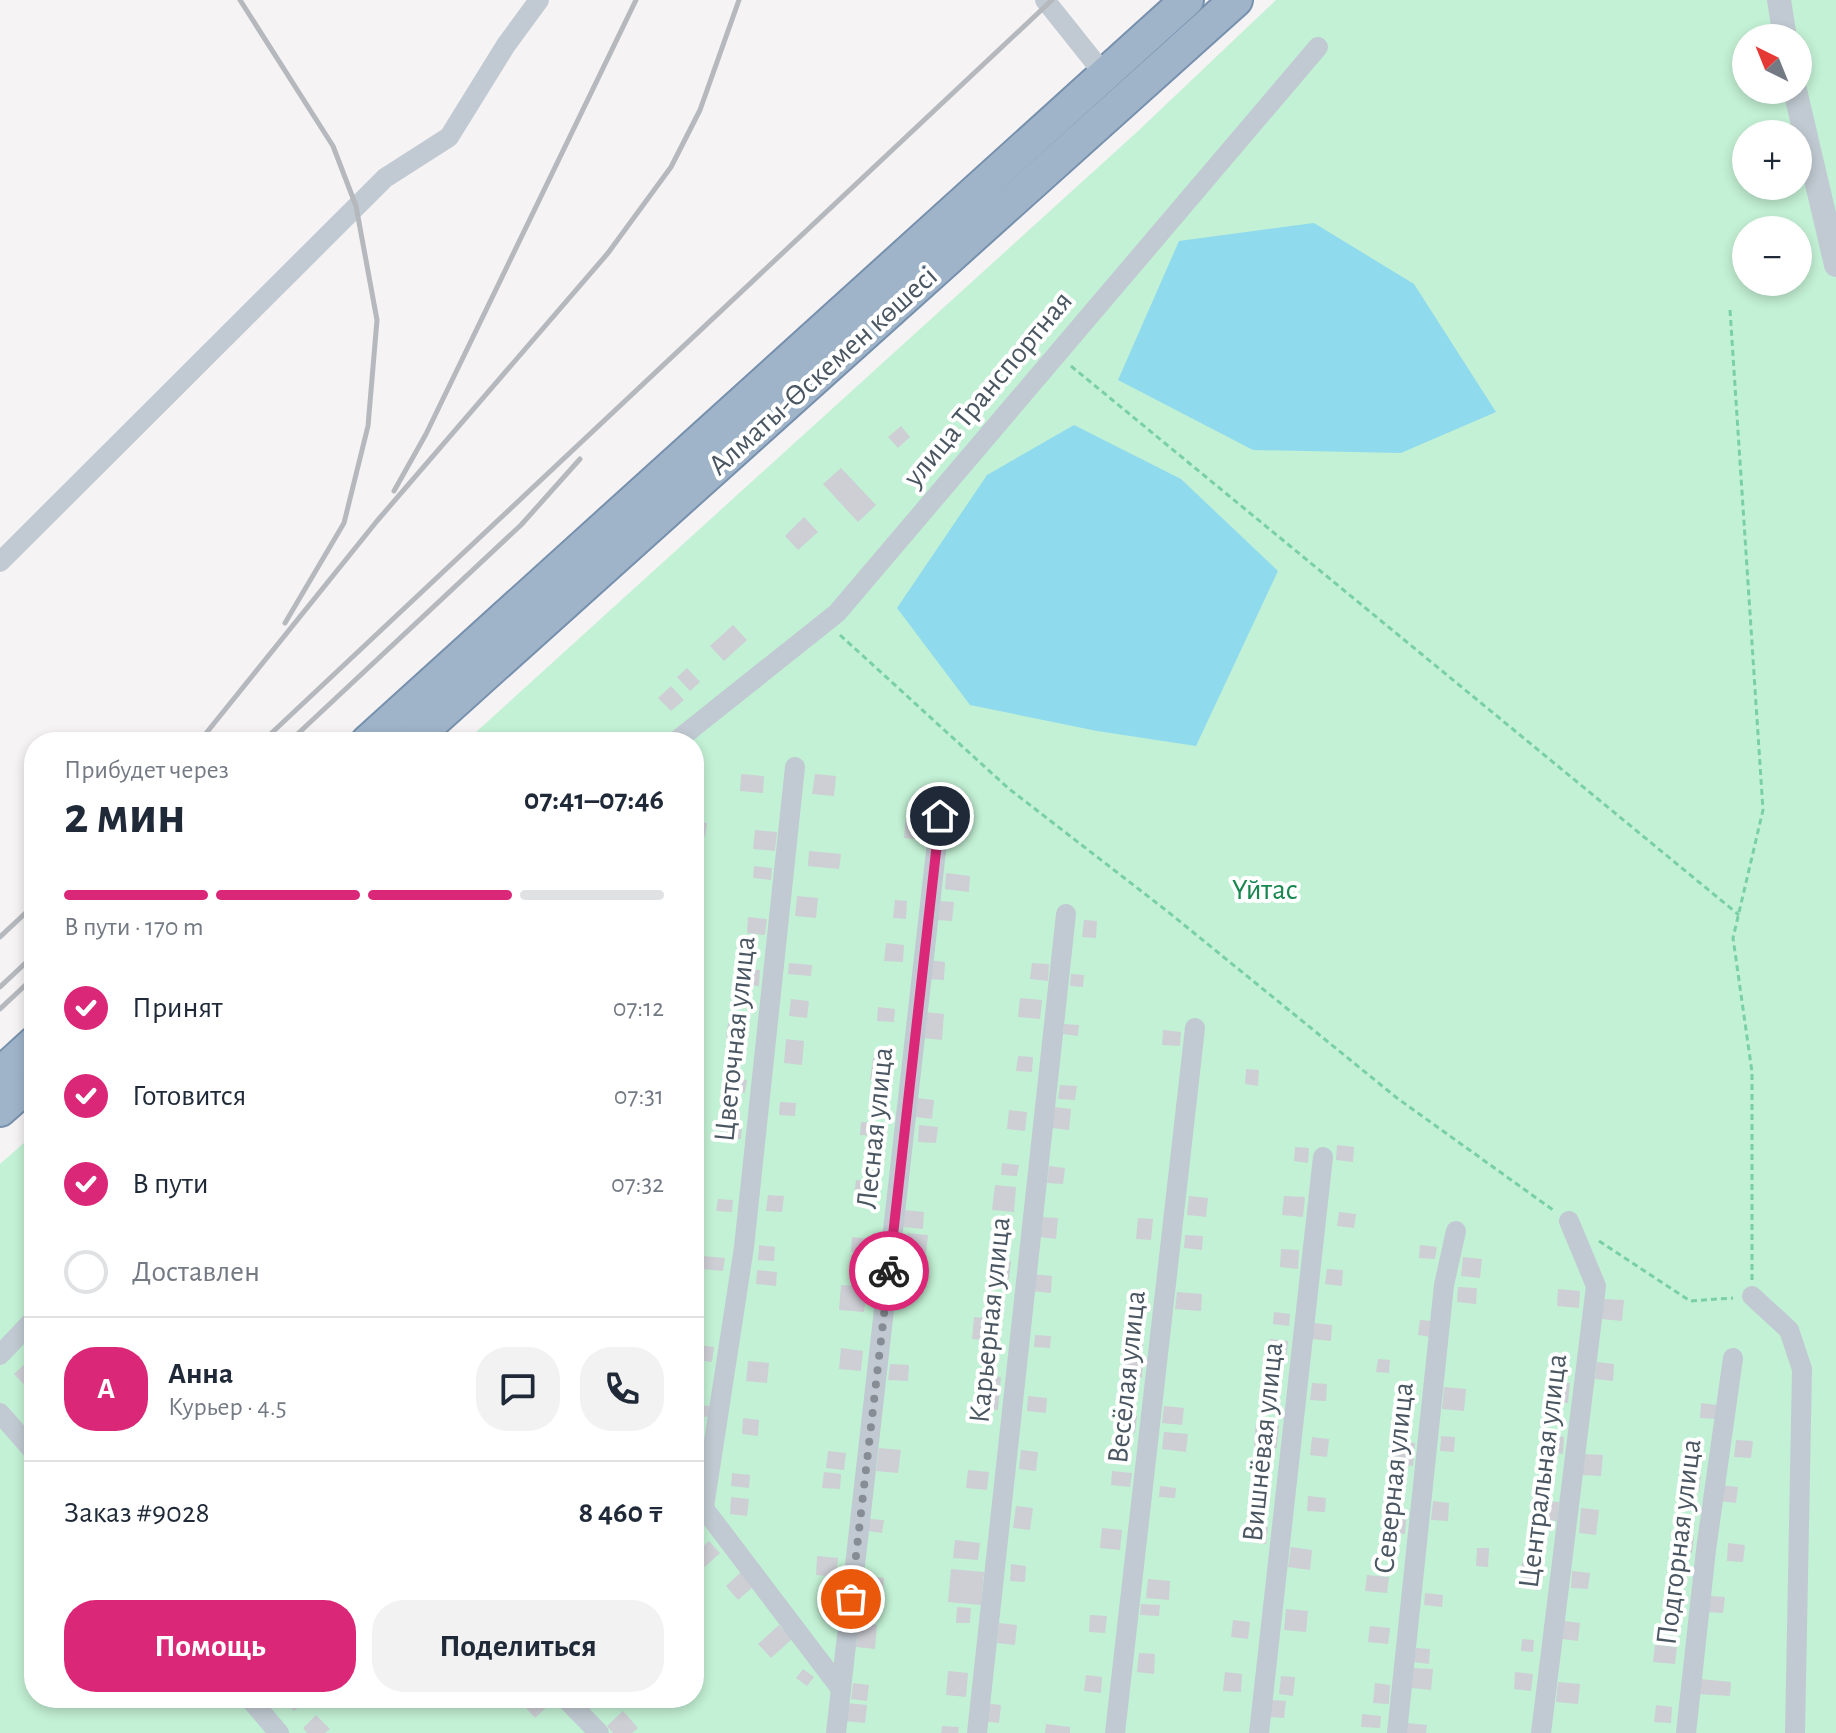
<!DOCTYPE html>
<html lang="ru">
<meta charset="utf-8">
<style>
:root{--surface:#fff;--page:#f2f2f3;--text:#1f2937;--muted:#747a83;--line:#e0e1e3;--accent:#db2777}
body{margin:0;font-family:"Alegreya Sans",sans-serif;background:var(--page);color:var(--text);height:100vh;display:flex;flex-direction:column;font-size:30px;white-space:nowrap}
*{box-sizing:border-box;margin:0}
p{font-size:26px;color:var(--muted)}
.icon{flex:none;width:44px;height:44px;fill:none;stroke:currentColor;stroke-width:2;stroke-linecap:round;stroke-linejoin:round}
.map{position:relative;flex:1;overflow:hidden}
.drawer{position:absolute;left:24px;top:732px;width:680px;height:976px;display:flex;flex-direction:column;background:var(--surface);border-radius:32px;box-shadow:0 4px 12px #0003}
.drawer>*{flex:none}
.needle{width:52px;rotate:317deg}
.tools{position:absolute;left:1732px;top:24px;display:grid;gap:16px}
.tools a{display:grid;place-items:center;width:80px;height:80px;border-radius:50%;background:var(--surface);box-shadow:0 4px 12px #0003;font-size:40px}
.pin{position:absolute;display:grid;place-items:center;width:68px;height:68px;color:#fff;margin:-34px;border:4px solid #fff;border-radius:50%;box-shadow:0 2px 8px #0007}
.courier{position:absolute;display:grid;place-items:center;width:80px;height:80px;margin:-40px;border:6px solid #db2777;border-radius:50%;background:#fff;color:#222;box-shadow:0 2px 10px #0007}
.overview em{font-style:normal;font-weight:700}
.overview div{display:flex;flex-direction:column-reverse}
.overview{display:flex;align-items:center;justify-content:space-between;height:136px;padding:0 40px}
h1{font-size:52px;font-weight:700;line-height:60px}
.bar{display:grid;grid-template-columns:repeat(4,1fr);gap:12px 8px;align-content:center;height:96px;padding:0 40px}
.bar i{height:10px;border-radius:6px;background:var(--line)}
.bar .current{background:var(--accent)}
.bar p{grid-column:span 4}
.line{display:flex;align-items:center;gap:20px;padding:0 40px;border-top:2px solid var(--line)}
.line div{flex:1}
.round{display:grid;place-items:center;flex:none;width:84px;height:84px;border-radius:32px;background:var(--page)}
ol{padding:0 40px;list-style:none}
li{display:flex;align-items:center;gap:24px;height:88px}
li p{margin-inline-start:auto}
li .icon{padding:8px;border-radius:50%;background:var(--accent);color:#fff;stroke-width:4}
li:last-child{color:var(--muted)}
li i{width:44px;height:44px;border:4px solid var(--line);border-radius:50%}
.action{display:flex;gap:16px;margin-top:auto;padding:16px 40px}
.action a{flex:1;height:92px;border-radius:32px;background:var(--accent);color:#fff;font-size:32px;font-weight:700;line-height:92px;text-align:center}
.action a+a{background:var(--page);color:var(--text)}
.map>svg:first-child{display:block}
.green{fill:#c3f1d5;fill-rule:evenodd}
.water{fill:#90daee}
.building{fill:#cdcfd5}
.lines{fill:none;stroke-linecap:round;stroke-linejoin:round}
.trunk-casing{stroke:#7690ad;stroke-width:36}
.path{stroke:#7ad0a6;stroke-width:3;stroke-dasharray:6 4;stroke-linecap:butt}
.minor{stroke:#c1cad2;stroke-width:20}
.tertiary{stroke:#c1cad2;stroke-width:24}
.trunk{stroke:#9fb4c9;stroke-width:32}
.rail{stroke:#b5b8bd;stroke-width:5}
.done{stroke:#868d94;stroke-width:8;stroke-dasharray:0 14.4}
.route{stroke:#db2777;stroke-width:10}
.labels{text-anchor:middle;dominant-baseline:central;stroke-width:8;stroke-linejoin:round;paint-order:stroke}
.street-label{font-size:30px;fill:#4a5661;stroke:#fff}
.park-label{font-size:30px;fill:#17864f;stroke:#fff}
</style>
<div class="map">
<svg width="1836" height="1733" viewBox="0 0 1836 1733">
<rect width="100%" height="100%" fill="#f5f3f3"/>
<!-- green -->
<path class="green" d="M1276 0H1836V1733H0V1164L34 1134V1698H694V742H465L1137 132ZM1746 38H1798V90H1746ZM1746 134H1798V186H1746ZM1746 230H1798V282H1746Z"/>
<!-- water -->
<g class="water">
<path d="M1314 223 1414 284 1496 412 1401 453 1253 450 1118 380 1179 241Z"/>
<path d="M1074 425 1181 479 1278 571 1196 746 1097 731 970 705 897 608 987 475Z"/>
</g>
<!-- building -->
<g class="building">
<path d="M901 426 910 437 898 448 888 437Z"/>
<path d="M841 468 876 505 858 522 823 484Z"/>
<path d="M804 517 818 532 798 550 785 536Z"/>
<path d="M733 625 747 640 724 661 710 646Z"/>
<path d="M687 668 700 682 690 691 677 677Z"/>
<path d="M671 686 684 700 671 711 658 698Z"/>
<path d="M741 774 764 776 763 793 740 791Z"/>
<path d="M815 774 836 776 834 796 812 794Z"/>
<path d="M920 787 936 788 935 801 919 799Z"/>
<path d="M955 807 971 809 970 821 954 820Z"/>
<path d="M906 816 925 818 923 840 904 838Z"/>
<path d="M694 821 707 823 705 836 694 835Z"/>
<path d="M755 830 777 832 775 851 753 849Z"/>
<path d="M809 851 841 854 839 869 808 866Z"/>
<path d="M754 866 772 868 771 880 753 878Z"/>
<path d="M946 873 970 876 969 892 945 889Z"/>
<path d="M797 896 818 898 816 918 795 916Z"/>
<path d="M895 900 907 901 906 919 893 918Z"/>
<path d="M938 901 954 902 952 921 936 920Z"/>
<path d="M748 917 767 919 765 935 747 933Z"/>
<path d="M1084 920 1097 921 1096 938 1082 937Z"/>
<path d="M886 943 904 945 903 962 884 961Z"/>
<path d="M928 960 945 962 944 980 926 979Z"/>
<path d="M789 963 812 965 811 976 788 974Z"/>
<path d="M1032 963 1049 964 1048 981 1030 979Z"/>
<path d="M741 968 760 970 759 986 740 985Z"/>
<path d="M1071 974 1084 975 1083 987 1070 986Z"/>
<path d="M1020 998 1042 1000 1040 1019 1018 1017Z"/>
<path d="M791 999 809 1001 807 1018 789 1016Z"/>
<path d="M878 1007 895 1009 894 1022 877 1021Z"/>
<path d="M925 1012 944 1014 942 1040 923 1038Z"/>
<path d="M728 1023 744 1025 742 1039 726 1037Z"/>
<path d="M1064 1024 1079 1025 1078 1036 1063 1034Z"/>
<path d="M1163 1030 1181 1032 1180 1046 1162 1045Z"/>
<path d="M786 1039 804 1041 802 1065 784 1063Z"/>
<path d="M1018 1056 1033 1057 1032 1072 1016 1071Z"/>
<path d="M873 1058 891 1059 889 1081 870 1080Z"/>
<path d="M1246 1069 1259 1070 1258 1086 1245 1084Z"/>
<path d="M728 1078 747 1080 745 1093 727 1091Z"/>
<path d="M1060 1085 1077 1086 1075 1100 1058 1099Z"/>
<path d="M917 1098 934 1100 932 1119 916 1117Z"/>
<path d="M780 1102 796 1103 795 1116 779 1115Z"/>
<path d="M1054 1107 1071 1109 1069 1130 1052 1128Z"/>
<path d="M1009 1110 1027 1112 1025 1131 1007 1129Z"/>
<path d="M861 1122 877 1123 875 1136 860 1135Z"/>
<path d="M919 1125 938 1127 936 1143 918 1142Z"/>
<path d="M727 1126 742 1127 741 1139 726 1138Z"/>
<path d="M1337 1145 1354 1147 1353 1162 1336 1160Z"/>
<path d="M1295 1147 1309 1148 1308 1163 1294 1161Z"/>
<path d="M1002 1163 1019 1165 1017 1176 1001 1175Z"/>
<path d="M1049 1166 1065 1168 1063 1184 1047 1183Z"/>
<path d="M856 1180 879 1182 877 1200 854 1198Z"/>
<path d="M995 1185 1016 1187 1014 1212 992 1210Z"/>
<path d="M768 1195 784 1196 782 1212 766 1211Z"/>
<path d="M1189 1196 1208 1198 1206 1217 1187 1215Z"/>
<path d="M1284 1196 1305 1197 1303 1217 1282 1215Z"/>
<path d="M718 1199 733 1200 732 1212 716 1211Z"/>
<path d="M904 1210 924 1212 923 1229 903 1227Z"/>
<path d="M1339 1212 1356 1214 1354 1228 1337 1226Z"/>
<path d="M1041 1217 1058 1218 1056 1239 1039 1237Z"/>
<path d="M1138 1218 1153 1219 1151 1240 1136 1239Z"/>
<path d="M907 1233 928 1235 926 1254 905 1252Z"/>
<path d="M1185 1235 1203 1236 1202 1250 1184 1248Z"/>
<path d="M852 1237 871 1239 869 1254 851 1252Z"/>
<path d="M759 1245 775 1247 774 1261 758 1260Z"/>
<path d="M1420 1245 1437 1247 1435 1259 1419 1258Z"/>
<path d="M1281 1249 1299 1250 1298 1269 1280 1267Z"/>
<path d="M703 1256 725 1258 723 1271 702 1269Z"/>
<path d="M1463 1257 1482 1259 1480 1278 1461 1276Z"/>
<path d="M994 1260 1011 1261 1009 1279 992 1277Z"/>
<path d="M1327 1269 1343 1270 1342 1286 1325 1284Z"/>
<path d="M757 1270 777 1272 776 1286 756 1284Z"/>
<path d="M898 1271 911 1273 910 1288 897 1287Z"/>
<path d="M1032 1274 1052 1276 1051 1293 1030 1291Z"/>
<path d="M841 1285 867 1287 864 1312 839 1310Z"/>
<path d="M1458 1287 1477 1288 1476 1304 1457 1302Z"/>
<path d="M1558 1289 1580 1291 1579 1308 1557 1306Z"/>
<path d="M1177 1292 1202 1294 1201 1311 1175 1309Z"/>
<path d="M1603 1299 1624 1300 1622 1321 1601 1319Z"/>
<path d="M1274 1312 1290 1314 1289 1326 1273 1324Z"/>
<path d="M974 1317 1002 1320 1000 1342 972 1339Z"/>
<path d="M1420 1320 1433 1321 1431 1337 1418 1335Z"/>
<path d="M1314 1323 1332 1325 1331 1341 1312 1339Z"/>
<path d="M1035 1335 1051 1336 1050 1348 1034 1347Z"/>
<path d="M1124 1336 1144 1338 1142 1353 1123 1352Z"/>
<path d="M1270 1339 1288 1341 1286 1360 1268 1358Z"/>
<path d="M698 1345 714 1347 712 1362 697 1360Z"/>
<path d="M841 1348 863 1351 861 1371 839 1369Z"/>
<path d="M1124 1358 1143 1360 1142 1378 1123 1376Z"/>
<path d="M1378 1359 1390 1360 1389 1373 1376 1372Z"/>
<path d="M28 1361 34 1368V1387L30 1391 14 1374Z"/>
<path d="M748 1361 769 1363 767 1383 746 1381Z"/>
<path d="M1597 1362 1614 1364 1613 1381 1595 1379Z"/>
<path d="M890 1364 909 1365 908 1381 888 1380Z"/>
<path d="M983 1375 1001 1377 998 1410 980 1409Z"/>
<path d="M1550 1381 1570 1383 1568 1403 1548 1402Z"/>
<path d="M1312 1383 1327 1384 1326 1401 1310 1400Z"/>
<path d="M1444 1387 1466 1389 1464 1411 1442 1409Z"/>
<path d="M1028 1396 1047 1398 1046 1413 1027 1411Z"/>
<path d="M1701 1403 1717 1405 1716 1419 1700 1418Z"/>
<path d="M696 1405 712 1406 711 1417 695 1416Z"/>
<path d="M1164 1406 1184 1408 1182 1425 1162 1423Z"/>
<path d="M1119 1414 1137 1416 1135 1433 1117 1431Z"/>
<path d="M743 1418 759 1420 758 1436 742 1434Z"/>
<path d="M1256 1422 1279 1425 1277 1448 1254 1446Z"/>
<path d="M694 1424 702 1425 701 1441 694 1440Z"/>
<path d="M1164 1432 1188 1434 1186 1452 1162 1449Z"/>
<path d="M1549 1435 1564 1437 1563 1454 1547 1452Z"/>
<path d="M1441 1436 1455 1437 1454 1452 1440 1451Z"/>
<path d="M1312 1437 1329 1439 1327 1457 1310 1455Z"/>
<path d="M1736 1440 1753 1441 1751 1458 1734 1457Z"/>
<path d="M1394 1441 1415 1443 1413 1466 1391 1464Z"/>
<path d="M879 1448 901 1450 898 1473 876 1471Z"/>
<path d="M1021 1450 1038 1452 1036 1471 1019 1469Z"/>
<path d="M828 1451 846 1453 844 1470 826 1468Z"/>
<path d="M1256 1451 1274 1452 1272 1469 1254 1467Z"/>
<path d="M1584 1454 1603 1455 1601 1476 1582 1475Z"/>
<path d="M968 1470 989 1472 987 1490 966 1488Z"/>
<path d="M1112 1471 1132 1473 1130 1487 1111 1485Z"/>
<path d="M824 1472 841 1474 840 1489 822 1488Z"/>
<path d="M1679 1472 1701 1474 1699 1492 1678 1490Z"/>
<path d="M732 1473 750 1475 749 1488 731 1486Z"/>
<path d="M1720 1485 1738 1487 1736 1503 1719 1501Z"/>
<path d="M1160 1486 1176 1488 1175 1498 1159 1497Z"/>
<path d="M1308 1496 1326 1498 1325 1512 1307 1511Z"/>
<path d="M731 1497 749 1499 747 1516 730 1514Z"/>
<path d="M1536 1500 1559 1502 1557 1521 1534 1519Z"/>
<path d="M1433 1501 1449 1503 1448 1521 1431 1520Z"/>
<path d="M1016 1506 1033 1508 1030 1530 1013 1528Z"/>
<path d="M1581 1508 1599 1510 1596 1535 1579 1533Z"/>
<path d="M1387 1510 1407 1512 1405 1534 1385 1532Z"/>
<path d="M870 1519 884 1520 882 1533 868 1531Z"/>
<path d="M1251 1525 1268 1527 1266 1544 1249 1542Z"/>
<path d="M1102 1528 1122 1530 1120 1550 1100 1548Z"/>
<path d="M1674 1535 1694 1537 1692 1553 1672 1551Z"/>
<path d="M955 1540 980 1543 978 1560 953 1558Z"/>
<path d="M709 1541 720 1553 705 1567 694 1554Z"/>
<path d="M1728 1543 1745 1545 1743 1562 1727 1561Z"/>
<path d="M1291 1547 1312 1550 1310 1570 1288 1567Z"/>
<path d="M1477 1548H1489L1488 1567 1476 1566Z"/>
<path d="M817 1556 838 1558 836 1577 816 1575Z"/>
<path d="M1522 1562 1544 1564 1541 1589 1520 1587Z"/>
<path d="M1675 1562 1688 1563 1686 1583 1673 1581Z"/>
<path d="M1011 1564 1026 1566 1025 1582 1010 1581Z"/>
<path d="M951 1569 984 1572 981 1605 948 1602Z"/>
<path d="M1572 1571 1590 1573 1588 1589 1571 1588Z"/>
<path d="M741 1572 754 1586 738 1600 726 1586Z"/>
<path d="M1367 1575 1389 1577 1387 1593 1365 1591Z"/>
<path d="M864 1576 884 1578 883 1594 863 1592Z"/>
<path d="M1148 1579 1170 1581 1169 1600 1146 1598Z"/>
<path d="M1425 1593 1443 1595 1442 1607 1424 1605Z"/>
<path d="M1666 1594 1683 1596 1681 1608 1665 1606Z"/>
<path d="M1708 1596 1725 1597 1723 1613 1707 1612Z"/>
<path d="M1141 1604 1160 1605 1159 1616 1140 1615Z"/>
<path d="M957 1607 971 1608 970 1623H956Z"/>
<path d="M1286 1609 1308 1611 1306 1632 1284 1630Z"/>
<path d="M1090 1615 1107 1616 1105 1633 1089 1632Z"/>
<path d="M1233 1620 1250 1622 1248 1639 1231 1637Z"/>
<path d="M1564 1621 1580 1623 1578 1641 1562 1639Z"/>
<path d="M858 1623 877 1625 875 1649 856 1647Z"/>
<path d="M999 1623 1017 1625 1015 1645 997 1643Z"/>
<path d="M779 1625 792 1639 771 1658 758 1644Z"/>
<path d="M1370 1626 1390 1628 1388 1644 1368 1642Z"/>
<path d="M1522 1639 1534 1640 1533 1652 1521 1651Z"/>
<path d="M1655 1645 1677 1647 1675 1664 1653 1662Z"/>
<path d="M1416 1648 1430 1649 1429 1664 1414 1662Z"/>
<path d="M1139 1653 1155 1654 1154 1674 1137 1672Z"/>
<path d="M1413 1668 1433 1669 1431 1690 1411 1688Z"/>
<path d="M803 1669 814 1677 807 1686 796 1678Z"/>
<path d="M948 1671 968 1673 966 1697 946 1695Z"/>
<path d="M1225 1672 1242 1674 1241 1692 1223 1691Z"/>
<path d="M1515 1672 1533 1674 1531 1691 1514 1689Z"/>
<path d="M1086 1675 1102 1677 1101 1693 1084 1691Z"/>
<path d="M1281 1676 1295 1677 1293 1696 1279 1694Z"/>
<path d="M1700 1679 1731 1682 1730 1696 1698 1694Z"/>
<path d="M1558 1682 1580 1684 1578 1704 1556 1702Z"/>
<path d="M853 1683 869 1685 867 1701 851 1699Z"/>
<path d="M1375 1683 1390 1685 1389 1704 1373 1703Z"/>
<path d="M282 1698H309L294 1711Z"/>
<path d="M534 1698H544L550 1704 535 1718 525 1707Z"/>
<path d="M580 1698H601L590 1709Z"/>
<path d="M1271 1700 1286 1701 1284 1718 1269 1717Z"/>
<path d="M846 1703 867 1705 865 1723 844 1721Z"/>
<path d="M985 1703 1001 1705 999 1723 983 1721Z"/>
<path d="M1656 1705 1672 1707 1671 1723 1654 1722Z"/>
<path d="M623 1711 638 1728 632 1733H613L607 1726Z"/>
<path d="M1362 1714 1381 1716 1380 1728 1361 1727Z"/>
<path d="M316 1715 330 1729 325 1733H307L303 1728Z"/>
<path d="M1407 1723 1427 1725 1426 1733H1406Z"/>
<path d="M1046 1724 1070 1727V1733H1045Z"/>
<path d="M942 1726 959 1727 958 1733H941Z"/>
</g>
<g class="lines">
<defs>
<g id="trunk">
<path d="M367 742 1187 0"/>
<path d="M410 742 1236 0"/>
<path d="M0 1074 34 1043"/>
<path d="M0 1110 34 1080"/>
</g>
</defs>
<!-- trunk casing -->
<use href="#trunk" class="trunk-casing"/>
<!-- path -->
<g class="path">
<path d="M1730 310 1763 810 1733 938 1752 1072V1280"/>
<path d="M1071 366 1739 915"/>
<path d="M840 635 1008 788 1167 911 1397 1098 1553 1210"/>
<path d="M1599 1241 1690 1301 1733 1298"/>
</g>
<!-- minor -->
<g class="minor">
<path d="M1045 0 1104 74"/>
<path d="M0 562 385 178 449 137 506 45 539 0"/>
<path d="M675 742 837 613 1318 47"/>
<path d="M1752 1296 1789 1330 1802 1369 1795 1733"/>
<path d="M0 1355 34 1319"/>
<path d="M0 1413 34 1452"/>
<path d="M696 1498 841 1689"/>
<path d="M704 1507 744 1247 795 767"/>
<path d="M249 1698 279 1733"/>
<path d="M565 1698 599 1733"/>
<path d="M836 1733 940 816"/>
<path d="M977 1733 1066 914"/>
<path d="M1115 1733 1195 1028"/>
<path d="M1259 1733 1323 1157"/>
<path d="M1397 1733 1444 1285 1456 1231"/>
<path d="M1541 1733 1596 1286 1569 1221"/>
<path d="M1686 1733 1706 1550 1733 1358"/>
</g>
<!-- tertiary -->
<g class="tertiary">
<path d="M1779 0 1785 38"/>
<path d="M1795 90 1836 265"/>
</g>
<!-- trunk -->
<use href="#trunk" class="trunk"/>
<!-- rail -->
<g class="rail">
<path d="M240 0 333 146 356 206 377 320 368 426 344 523 285 623"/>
<path d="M394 491 426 434 636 0"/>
<path d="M199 742 377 521 608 253 671 167 700 110 739 0"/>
<path d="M262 742 1052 0"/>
<path d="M289 742 521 525 580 459"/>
<path d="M0 937 34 905"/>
<path d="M0 987 34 955"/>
<path d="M0 1009 34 977"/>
</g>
</g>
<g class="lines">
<!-- done -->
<path class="done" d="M851 1599 889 1271"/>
<!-- route -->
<path class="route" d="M889 1271 940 816"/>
</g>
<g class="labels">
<!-- street labels -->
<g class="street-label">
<text transform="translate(823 371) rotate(-42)">Алматы-Өскемен көшесі</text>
<text transform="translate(988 389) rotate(-50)">улица Транспортная</text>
<text transform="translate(735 1039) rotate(-84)">Цветочная улица</text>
<text transform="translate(875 1128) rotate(-84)">Лесная улица</text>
<text transform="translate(990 1320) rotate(-84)">Карьерная улица</text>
<text transform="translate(1127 1377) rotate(-84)">Весёлая улица</text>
<text transform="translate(1263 1442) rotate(-84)">Вишнёвая улица</text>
<text transform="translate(1543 1471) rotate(-83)">Центральная улица</text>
<text transform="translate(1394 1478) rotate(-84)">Северная улица</text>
<text transform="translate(1679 1542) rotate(-83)">Подгорная улица</text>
</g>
<!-- park labels -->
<g class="park-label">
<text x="1265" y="890">Үйтас</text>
</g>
</g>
</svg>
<div class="tools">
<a><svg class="needle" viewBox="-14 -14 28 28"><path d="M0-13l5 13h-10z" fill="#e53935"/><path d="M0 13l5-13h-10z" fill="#747a83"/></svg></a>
<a>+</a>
<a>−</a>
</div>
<div class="pin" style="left:851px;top:1599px;background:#ea580c"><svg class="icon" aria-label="bag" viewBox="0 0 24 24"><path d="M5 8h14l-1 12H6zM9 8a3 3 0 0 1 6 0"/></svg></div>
<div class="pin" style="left:940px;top:816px;background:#1f2937"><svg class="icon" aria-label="home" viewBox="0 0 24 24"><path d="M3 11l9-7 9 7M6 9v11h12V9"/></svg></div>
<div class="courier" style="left:889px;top:1271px"><svg class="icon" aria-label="bike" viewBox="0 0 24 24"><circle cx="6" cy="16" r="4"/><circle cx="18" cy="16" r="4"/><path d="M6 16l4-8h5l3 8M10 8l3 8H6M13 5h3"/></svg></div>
<section class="drawer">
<div class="overview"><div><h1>2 мин</h1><p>Прибудет через</p></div><em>07:41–07:46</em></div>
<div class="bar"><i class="current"></i><i class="current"></i><i class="current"></i><i></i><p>В пути · 170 m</p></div>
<ol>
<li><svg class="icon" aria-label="check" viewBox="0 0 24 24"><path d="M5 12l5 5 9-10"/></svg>Принят<p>07:12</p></li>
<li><svg class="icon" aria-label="check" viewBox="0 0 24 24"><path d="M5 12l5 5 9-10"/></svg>Готовится<p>07:31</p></li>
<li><svg class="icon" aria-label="check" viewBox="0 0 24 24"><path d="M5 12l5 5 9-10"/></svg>В пути<p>07:32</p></li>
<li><i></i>Доставлен</li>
</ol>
<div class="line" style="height:144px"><b class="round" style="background:var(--accent);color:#fff">А</b><div><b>Анна</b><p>Курьер · 4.5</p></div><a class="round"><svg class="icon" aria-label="chat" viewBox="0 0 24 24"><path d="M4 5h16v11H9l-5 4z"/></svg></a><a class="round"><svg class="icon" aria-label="phone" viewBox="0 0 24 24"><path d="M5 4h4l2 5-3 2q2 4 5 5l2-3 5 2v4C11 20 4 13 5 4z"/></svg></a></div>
<div class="line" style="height:104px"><div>Заказ #9028</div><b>8 460 ₸</b></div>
<div class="action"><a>Помощь</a><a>Поделиться</a></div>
</section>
</div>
